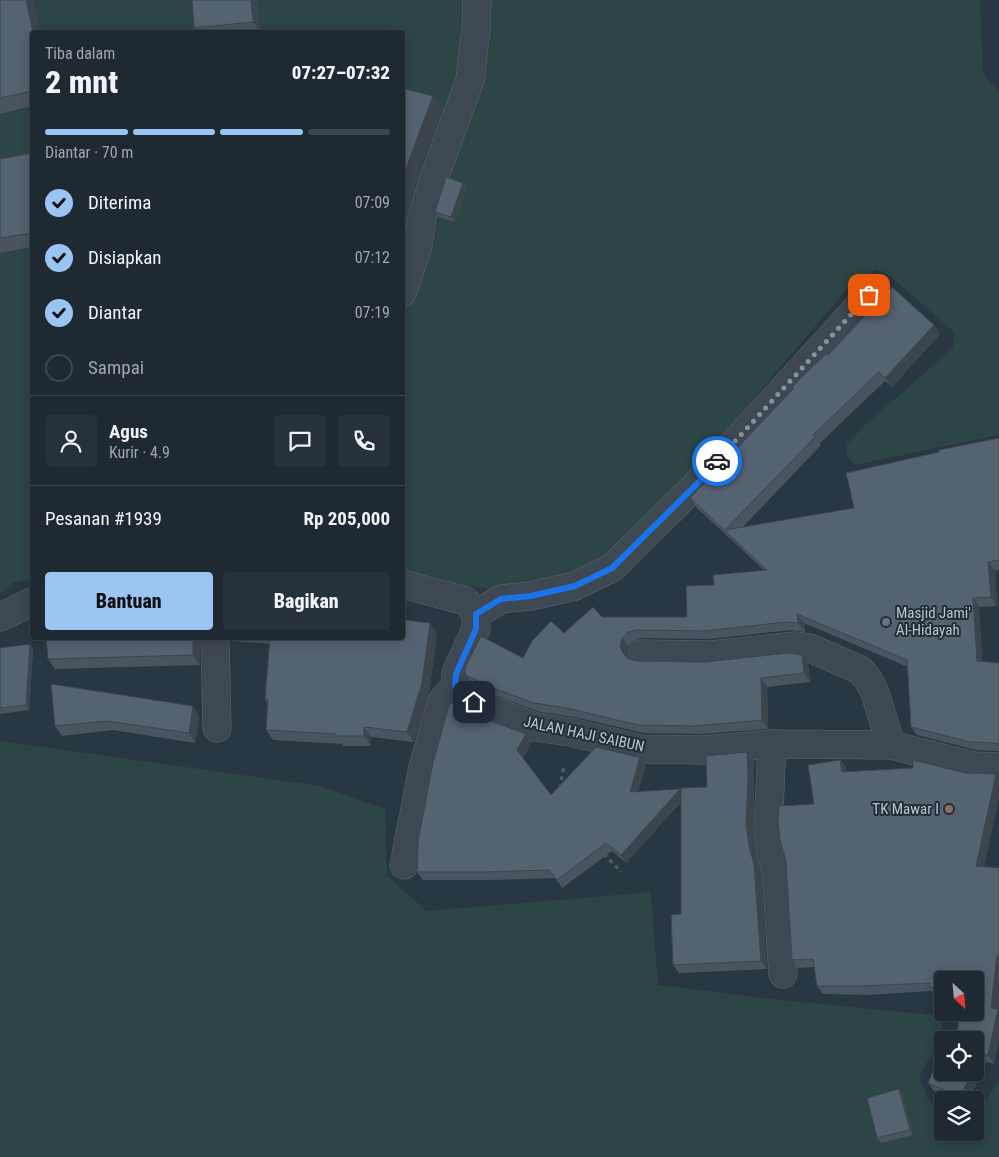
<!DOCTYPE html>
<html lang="id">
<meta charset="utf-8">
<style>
:root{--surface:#1f2932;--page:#27313a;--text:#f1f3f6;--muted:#a1a6ac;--line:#3c454d;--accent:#9ac5f2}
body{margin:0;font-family:"Roboto Condensed",sans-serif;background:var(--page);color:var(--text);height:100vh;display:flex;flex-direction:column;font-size:19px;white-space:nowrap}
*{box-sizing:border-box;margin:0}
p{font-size:16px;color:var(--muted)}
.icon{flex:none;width:28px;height:28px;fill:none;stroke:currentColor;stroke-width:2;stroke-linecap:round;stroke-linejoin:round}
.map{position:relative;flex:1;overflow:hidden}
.sheet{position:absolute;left:30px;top:30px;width:375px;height:610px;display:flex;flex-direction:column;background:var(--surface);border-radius:5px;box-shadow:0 2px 12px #0003,0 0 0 1px var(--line)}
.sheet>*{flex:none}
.needle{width:32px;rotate:154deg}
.buttons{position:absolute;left:934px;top:971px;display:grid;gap:10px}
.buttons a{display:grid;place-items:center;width:50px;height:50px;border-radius:5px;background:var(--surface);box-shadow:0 2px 12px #0003,0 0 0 1px var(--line);font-size:25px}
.pin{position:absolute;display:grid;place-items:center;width:42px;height:42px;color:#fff;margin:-21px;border-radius:10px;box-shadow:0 2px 8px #0006}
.courier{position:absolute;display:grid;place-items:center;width:50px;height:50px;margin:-25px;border:4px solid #1a73e8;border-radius:50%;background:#fff;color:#222;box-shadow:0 1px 6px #0007}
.head em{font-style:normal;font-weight:800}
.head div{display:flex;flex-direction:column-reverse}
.head{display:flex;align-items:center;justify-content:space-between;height:85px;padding:0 15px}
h1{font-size:32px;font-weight:800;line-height:38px}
.bar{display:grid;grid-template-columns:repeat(4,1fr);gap:8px 5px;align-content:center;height:60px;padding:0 15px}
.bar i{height:6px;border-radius:4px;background:var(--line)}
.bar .on{background:var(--accent)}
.bar p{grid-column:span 4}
.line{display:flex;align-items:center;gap:12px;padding:0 15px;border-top:1px solid var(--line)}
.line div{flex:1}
.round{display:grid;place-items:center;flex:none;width:52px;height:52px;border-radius:5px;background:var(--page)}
ol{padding:0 15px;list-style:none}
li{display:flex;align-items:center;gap:15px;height:55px}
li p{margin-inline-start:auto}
li .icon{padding:5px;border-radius:50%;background:var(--accent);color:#111;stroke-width:4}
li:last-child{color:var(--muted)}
li i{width:28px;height:28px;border:2px solid var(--line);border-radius:50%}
.cta{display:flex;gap:10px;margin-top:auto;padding:10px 15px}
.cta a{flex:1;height:58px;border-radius:5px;background:var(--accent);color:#111;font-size:20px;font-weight:800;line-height:58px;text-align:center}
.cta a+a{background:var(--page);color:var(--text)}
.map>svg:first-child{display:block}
.green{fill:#2d4545}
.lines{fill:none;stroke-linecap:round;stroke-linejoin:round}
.street-casing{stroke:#5c6670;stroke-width:29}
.path{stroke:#4c6162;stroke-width:3;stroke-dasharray:4 4;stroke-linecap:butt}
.street{stroke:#3e4852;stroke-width:28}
.wall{fill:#49545f}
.shaded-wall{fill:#3c454e}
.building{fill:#55626f;stroke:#3c454e}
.done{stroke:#88929c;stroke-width:5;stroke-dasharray:0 9}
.route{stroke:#1a73e8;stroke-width:6}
.worship-dot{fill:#6b7280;stroke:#222d38;stroke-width:2}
.education-dot{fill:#8d6e63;stroke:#222d38;stroke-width:2}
.labels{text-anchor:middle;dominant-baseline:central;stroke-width:4;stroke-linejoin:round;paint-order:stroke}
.poi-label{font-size:15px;fill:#bbc3cc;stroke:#222d38;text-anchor:start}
.street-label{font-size:15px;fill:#bbc3cc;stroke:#222d38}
</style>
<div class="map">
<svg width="999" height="1157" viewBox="0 0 999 1157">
<rect width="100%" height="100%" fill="#293743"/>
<!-- green -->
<g class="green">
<path d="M0 0H980L983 74 999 92V435L855 465 847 456V444L863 427 953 348 954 332 890 276 876 270 846 290 613 564 573 584 504 585 483 589 457 584 431 576 403 571 402 32H32V579L14 582 0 594Z"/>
<path d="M0 741 320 786 385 809 387 876 427 911 651 892 658 985 779 1000 943 1016 940 1042 919 1075C925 1090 926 1104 942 1111V1132H975V1116L999 1081V1157H0Z"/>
</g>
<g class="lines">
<defs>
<g id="street">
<path d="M402 293 418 246 422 217 434 178 470 80 476 30 477 0"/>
<path d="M402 584 466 601 476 614V629L456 673 455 686 462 696 485 708 536 727 570 732 642 749 703 750 772 744 891 745 974 766 999 767"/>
<path d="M476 614 501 599 531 596 575 586 612 568 695 486 869 295"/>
<path d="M0 617 32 602"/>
<path d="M215 638 217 728"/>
<path d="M642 654 711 655 794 646 810 648 860 670 868 679 875 693 891 745"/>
<path d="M772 744 768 831 771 852 776 870 783 974"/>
<path d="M404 865 423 767 442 701 455 686"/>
</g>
</defs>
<!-- street casing -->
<use href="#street" class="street-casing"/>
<!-- path -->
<g class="path">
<path d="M560 788 564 765"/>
<path d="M604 854 621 872"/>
</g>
<!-- street -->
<use href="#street" class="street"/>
</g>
<!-- wall -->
<g class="wall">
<path d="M0 0 34 4 32 32V106L0 114Z"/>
<path d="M257 0 260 32H197L194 28Z"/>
<path d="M32 153V247L0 253V159Z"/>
<path d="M463 183 467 188 455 222 438 217 435 212Z"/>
<path d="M934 325 940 334 892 387 885 381 820 443 821 445 743 527 854 508 939 452 999 438V570L995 571 997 606 979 607 982 662 999 663V751L976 750 917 735 911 727 908 667 804 623 805 632 792 630 710 639 642 638 634 641 628 646 626 654 628 658 636 661 705 662 802 655 808 664 810 682 767 687 768 729 702 734 644 733 574 717 540 712 491 694 473 684 465 673 523 658 564 633 602 617H687L714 585 764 570 696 507 690 498 828 355Z"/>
<path d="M407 620 437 633 429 693 414 742 371 737V746H343L342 744 273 740 266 730 267 703 265 699 270 644 231 641 228 638H402Z"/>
<path d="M200 638V665L55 669 48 659Z"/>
<path d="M30 644 33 649 29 710 0 714V648Z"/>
<path d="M51 684 199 716 195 743 113 730 62 736 55 726Z"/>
<path d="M474 715 526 734 532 742 523 758 551 795 646 765 638 792H681L707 787 747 752 754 761V787L753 833 756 854 761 873 767 969 679 973 673 965 681 914V802L626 863 612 851 562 888 555 878 492 880H423L417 872Z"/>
<path d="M840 760 846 768 847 772 965 773 999 778V796L984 867 999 868V999L994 1064 986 1062 969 1100H943L944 1095 934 1091 928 1083 975 1072V980H942V996L935 995 932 991 867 995 823 994 817 986 814 967 798 968 792 960 814 804Z"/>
<path d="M903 1094 913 1135 881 1143 877 1138Z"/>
</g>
<!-- shaded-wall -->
<g class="shaded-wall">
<path d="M26 0H31L34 4 40 32H33Z"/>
<path d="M251 0H257L260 32 253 22Z"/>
<path d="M433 96 442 110 419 173 407 212 405 224 402 220V182L409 160Z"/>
<path d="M463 183 467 188 455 222 451 217Z"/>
<path d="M934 325 940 334 892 387 885 378Z"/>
<path d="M988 562 995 571 997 606 991 597Z"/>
<path d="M973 598 979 607 983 670 977 661Z"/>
<path d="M797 614 804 623 805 632 798 623Z"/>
<path d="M430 623 437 633 429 693 414 742 407 732Z"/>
<path d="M193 638H200V665L193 655Z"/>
<path d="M622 638 628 646 626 654 629 662 623 653 620 646Z"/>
<path d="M30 644 33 649 29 710 26 705Z"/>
<path d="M802 655 808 664 810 682 804 673Z"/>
<path d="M761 678 767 687 768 729 762 720Z"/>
<path d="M193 706 199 716 195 743 189 733Z"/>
<path d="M364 727 371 737V746L364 736Z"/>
<path d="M526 734 532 742 523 758 517 750Z"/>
<path d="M747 752 754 761V787L753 833 756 854 761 873 767 969 761 961 749 846 746 824Z"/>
<path d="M640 757 646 765 635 800 630 792Z"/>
<path d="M840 760 846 768 848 780 842 772Z"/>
<path d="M996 774 999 778V796L982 874 976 866Z"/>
<path d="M680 789 685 797 626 863 621 855Z"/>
<path d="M997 955 999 958V999L998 1011V1009L999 1010V1041L994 1064 988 1055 991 1008Z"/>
<path d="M981 1054 986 1062 969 1100H959L972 1072H975V1066Z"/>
<path d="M899 1089 903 1094 913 1135 910 1130Z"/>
</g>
<!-- building -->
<g class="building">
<path d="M0 0H26L33 32 32 91 0 98Z"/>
<path d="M192 0H251L253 22 194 28Z"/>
<path d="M402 88 433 96 409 160 402 182Z"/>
<path d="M32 153V233L0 238V159Z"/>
<path d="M446 177 463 183 451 217 435 212Z"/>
<path d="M892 287 934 325 885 378 879 372 813 435 815 437 725 530 854 508 846 473 939 452V450L999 438V560L988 562 991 597 973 598 977 661 999 663V744L993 743 970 742 911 727 907 660 797 614 798 623 786 622 704 631 636 630 628 632 622 638 620 646 623 653 628 659 636 661 705 662 788 653 802 655 804 673 761 678 762 720 696 726 638 725 567 708 534 703 485 685 466 675 465 673V668L481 636 523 658 532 641 551 621 564 633 593 607 602 617H687L686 586 714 585 713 575 767 570 690 498 794 388 792 387 801 378 827 353 828 355Z"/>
<path d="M402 617 405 618V620L430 623 422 683 407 732 364 727V736H336V734L266 730 268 699H265L270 638H402Z"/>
<path d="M46 638H193V655L48 659Z"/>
<path d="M30 644 26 705 0 708V648Z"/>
<path d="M51 684 193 706 189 733 107 721 55 726Z"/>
<path d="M450 702 474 715 526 734 517 750 551 795 596 747 633 756 640 757 630 792 680 789 621 855 606 843 557 880 549 870 486 872H417L418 841 433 763Z"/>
<path d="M747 752 748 778 746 824 749 846 754 864 761 961 673 965 671 915 681 914V788L707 787 706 756Z"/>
<path d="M840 760 842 772 913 768V760L965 773 996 774 976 866 999 868V955H997L991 1008 998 1009 988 1055 981 1054 975 1066V1040H955L961 1012H975V980H942V987H929L930 983 861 986H817L813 959 792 960 786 861 780 840 778 822 779 806 814 804 808 765Z"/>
<path d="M942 1050V1072H972L959 1100H943L945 1090 928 1083Z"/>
<path d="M899 1089 910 1130 877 1138 867 1098Z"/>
<path d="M942 1100V1116L939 1115Z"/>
</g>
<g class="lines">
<!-- done -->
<path class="done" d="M717 461 869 295"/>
<!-- route -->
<path class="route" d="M474 702 462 696 455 686 456 674 476 629V614L501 599 531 596 575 586 612 568 695 486 717 461"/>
</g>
<!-- markers -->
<circle class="worship-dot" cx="886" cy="622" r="5"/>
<circle class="education-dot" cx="949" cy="809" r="5"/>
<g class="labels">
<!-- poi labels -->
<g class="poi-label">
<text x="896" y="613">Masjid Jami'<tspan x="896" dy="17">Al-Hidayah</tspan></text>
<text x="939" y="809" text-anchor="end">TK Mawar I</text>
</g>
<!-- street labels -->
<g class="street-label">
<text transform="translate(584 734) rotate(12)">JALAN HAJI SAIBUN</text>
</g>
</g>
</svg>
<div class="buttons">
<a><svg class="needle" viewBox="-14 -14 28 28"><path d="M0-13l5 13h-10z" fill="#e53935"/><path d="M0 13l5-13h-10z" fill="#a1a6ac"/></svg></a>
<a><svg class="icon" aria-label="locate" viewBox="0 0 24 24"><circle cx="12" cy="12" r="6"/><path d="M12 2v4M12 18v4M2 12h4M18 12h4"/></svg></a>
<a><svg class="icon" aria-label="layers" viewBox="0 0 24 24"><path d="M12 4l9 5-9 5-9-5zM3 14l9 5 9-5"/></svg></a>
</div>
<div class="pin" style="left:869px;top:295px;background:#ea580c"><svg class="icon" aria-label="bag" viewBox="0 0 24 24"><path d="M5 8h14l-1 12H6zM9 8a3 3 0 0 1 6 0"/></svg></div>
<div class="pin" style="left:474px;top:702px;background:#1f2937"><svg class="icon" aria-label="home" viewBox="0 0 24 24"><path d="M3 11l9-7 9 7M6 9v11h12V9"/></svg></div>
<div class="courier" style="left:717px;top:461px"><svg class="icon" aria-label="car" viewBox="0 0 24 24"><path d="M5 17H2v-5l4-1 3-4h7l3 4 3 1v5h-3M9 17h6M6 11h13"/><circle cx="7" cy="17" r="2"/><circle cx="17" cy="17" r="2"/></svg></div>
<section class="sheet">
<div class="head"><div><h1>2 mnt</h1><p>Tiba dalam</p></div><em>07:27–07:32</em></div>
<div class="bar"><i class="on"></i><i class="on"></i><i class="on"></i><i></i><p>Diantar · 70 m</p></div>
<ol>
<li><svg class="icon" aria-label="check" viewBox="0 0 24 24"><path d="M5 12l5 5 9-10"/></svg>Diterima<p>07:09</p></li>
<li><svg class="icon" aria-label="check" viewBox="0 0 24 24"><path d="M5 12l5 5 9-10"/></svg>Disiapkan<p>07:12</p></li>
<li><svg class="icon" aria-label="check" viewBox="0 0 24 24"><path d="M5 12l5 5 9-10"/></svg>Diantar<p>07:19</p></li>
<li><i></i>Sampai</li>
</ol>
<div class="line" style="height:90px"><a class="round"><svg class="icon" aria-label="person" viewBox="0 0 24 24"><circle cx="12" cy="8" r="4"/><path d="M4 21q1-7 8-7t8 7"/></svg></a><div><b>Agus</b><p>Kurir · 4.9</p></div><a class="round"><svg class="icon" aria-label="chat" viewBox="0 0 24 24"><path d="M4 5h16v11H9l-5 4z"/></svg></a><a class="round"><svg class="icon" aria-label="phone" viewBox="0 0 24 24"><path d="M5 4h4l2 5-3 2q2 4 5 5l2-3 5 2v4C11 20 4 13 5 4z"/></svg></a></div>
<div class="line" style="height:65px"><div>Pesanan #1939</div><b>Rp 205,000</b></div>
<div class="cta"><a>Bantuan</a><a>Bagikan</a></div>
</section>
</div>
